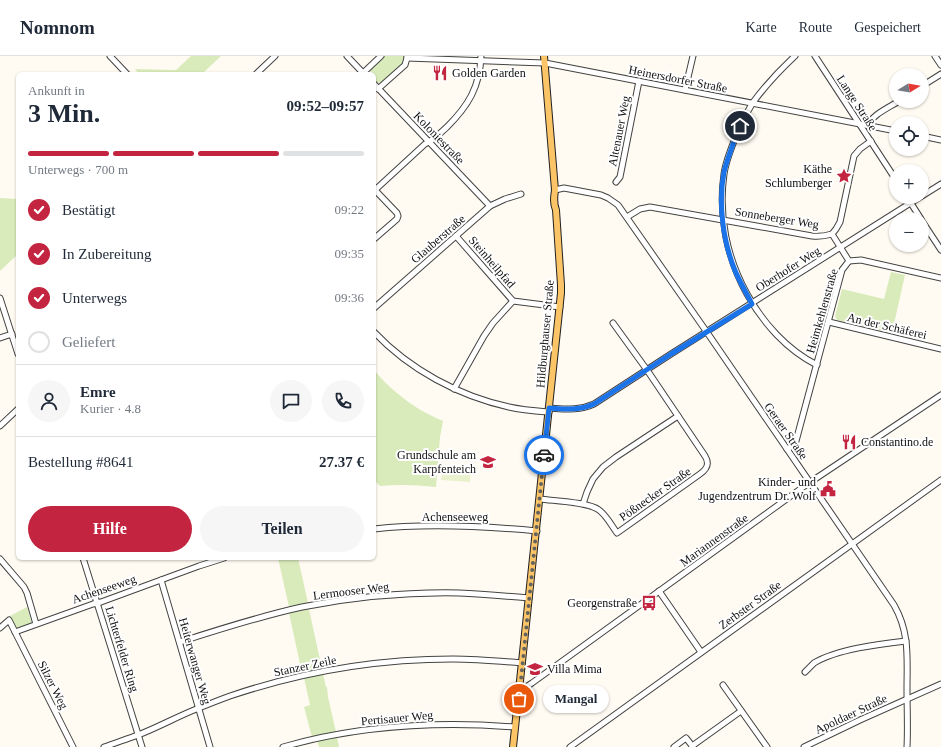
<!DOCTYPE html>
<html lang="de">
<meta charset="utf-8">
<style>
:root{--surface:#fff;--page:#f6f6f7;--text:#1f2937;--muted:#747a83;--line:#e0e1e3;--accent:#c3243f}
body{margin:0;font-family:Georgia,serif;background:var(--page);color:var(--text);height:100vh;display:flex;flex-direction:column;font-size:15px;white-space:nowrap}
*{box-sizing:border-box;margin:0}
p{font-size:13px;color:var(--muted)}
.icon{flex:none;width:22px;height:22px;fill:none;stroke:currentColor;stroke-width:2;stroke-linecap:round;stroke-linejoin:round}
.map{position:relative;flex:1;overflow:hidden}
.sheet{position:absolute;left:16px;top:16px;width:360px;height:488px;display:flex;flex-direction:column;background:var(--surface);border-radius:6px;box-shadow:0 1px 3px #0004}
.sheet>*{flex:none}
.needle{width:26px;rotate:79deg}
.fabs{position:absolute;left:889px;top:12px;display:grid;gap:8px}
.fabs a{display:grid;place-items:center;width:40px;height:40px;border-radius:50%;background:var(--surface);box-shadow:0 1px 3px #0004;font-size:20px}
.pin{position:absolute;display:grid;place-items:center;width:34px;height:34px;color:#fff;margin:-17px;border:2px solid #fff;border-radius:50%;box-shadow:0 1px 4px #0007}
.courier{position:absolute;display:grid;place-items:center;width:40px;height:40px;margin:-20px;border:3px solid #1a73e8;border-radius:50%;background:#fff;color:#222;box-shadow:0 1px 5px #0007}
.bubble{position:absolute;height:28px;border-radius:14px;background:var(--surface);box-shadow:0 1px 3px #0004;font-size:13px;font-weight:700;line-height:28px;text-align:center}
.summary em{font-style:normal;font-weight:700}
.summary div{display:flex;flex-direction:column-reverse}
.summary{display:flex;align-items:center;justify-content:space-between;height:68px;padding:0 12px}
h1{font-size:26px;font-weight:700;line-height:30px}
.bar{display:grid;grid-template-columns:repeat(4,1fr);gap:6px 4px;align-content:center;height:48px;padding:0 12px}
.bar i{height:5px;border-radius:3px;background:var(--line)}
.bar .current{background:var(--accent)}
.bar p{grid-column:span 4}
.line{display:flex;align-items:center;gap:10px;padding:0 12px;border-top:1px solid var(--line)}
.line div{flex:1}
.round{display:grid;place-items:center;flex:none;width:42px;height:42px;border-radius:21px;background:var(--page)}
ol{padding:0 12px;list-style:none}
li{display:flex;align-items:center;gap:12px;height:44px}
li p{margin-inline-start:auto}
li .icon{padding:4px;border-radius:50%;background:var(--accent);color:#fff;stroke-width:4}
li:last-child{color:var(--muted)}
li i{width:22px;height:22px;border:2px solid var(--line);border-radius:50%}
.primary-button{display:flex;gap:8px;margin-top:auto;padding:8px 12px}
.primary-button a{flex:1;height:46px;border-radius:24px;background:var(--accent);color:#fff;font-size:16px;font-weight:700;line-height:46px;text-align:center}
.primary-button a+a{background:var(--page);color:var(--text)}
header{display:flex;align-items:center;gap:24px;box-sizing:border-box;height:56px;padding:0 20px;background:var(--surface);border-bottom:1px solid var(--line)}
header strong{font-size:19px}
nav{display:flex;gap:22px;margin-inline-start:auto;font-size:14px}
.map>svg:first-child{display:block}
.green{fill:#d9ebba}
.pitch{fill:#e9f2cc}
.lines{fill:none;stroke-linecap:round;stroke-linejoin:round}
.minor-casing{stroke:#434343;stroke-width:7}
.major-casing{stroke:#212121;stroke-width:8}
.minor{stroke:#fff;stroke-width:5}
.major{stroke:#fbc567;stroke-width:6}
.done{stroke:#64625f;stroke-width:4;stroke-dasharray:0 7.2}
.route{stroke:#1a73e8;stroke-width:5}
.labels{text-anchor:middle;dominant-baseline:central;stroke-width:4;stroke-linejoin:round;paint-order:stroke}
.poi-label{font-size:12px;fill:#101010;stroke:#fff;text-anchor:end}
.street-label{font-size:12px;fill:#101010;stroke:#fff}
</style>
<header>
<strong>Nomnom</strong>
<nav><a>Karte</a><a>Route</a><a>Gespeichert</a></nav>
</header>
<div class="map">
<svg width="941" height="691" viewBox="0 0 941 691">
<rect width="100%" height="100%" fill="#fffbf2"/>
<!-- green -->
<g class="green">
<path d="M191 0H221L202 18H139L135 13 176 14Z"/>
<path d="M384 0H405V2L403 8 384 26 375 27 374 25V18H370L371 12Z"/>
<path d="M0 142 18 143V198L0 215Z"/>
<path d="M891 216 905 219 892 277 837 264 835 260 842 233 884 243Z"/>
<path d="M374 314C381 322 388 330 397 337 411 349 426 358 443 365L440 381 436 431C417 429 399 428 380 430L374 424Z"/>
<path d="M278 502H298L308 547 289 551Z"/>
<path d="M27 551 32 567 31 568 19 572 15 571 10 560Z"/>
<path d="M309 553 322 613 302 617 289 557Z"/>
<path d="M323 618 326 631H327L328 641 336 676 312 681 304 651 310 649 304 622Z"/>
<path d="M337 681 339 691H319L317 685Z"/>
</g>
<!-- pitch -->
<path class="pitch" d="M443 409 471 412 470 426 441 424Z"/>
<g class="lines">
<defs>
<g id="minor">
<path d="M110 0 127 18"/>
<path d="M347 0 364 18"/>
<path d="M795 0C780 14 766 29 754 45 747 55 742 67 737 78 732 90 726 104 724 118 718 160 727 202 747 238 763 267 787 294 817 309"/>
<path d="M815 0 896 124"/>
<path d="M935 0 941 9"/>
<path d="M407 2 545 7 896 75"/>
<path d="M363 17 381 0"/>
<path d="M256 18 275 0"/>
<path d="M374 28 490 150"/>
<path d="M922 30 941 18"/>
<path d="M378 33 405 9 407 2V0"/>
<path d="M685 34 693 0"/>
<path d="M868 70C871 59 890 51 899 45"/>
<path d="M922 80 941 84"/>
<path d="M616 126 620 121 639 25"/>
<path d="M374 133 397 157 398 160 397 163 374 183"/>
<path d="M375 134 425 88C434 84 440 77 447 71 468 50 480 31 481 0"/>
<path d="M555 134 564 132 601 139 608 142 618 149 704 272 894 549C910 577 907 602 907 633 907 652 908 672 907 691"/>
<path d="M922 140 941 128"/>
<path d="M907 141 921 163"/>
<path d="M627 161 640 153 650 151 812 180C819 181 825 180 832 178"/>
<path d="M922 165 941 194"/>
<path d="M456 180 513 245 560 251"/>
<path d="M849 205 861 204 941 222"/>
<path d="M0 242 18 298"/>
<path d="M374 252 490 150 505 143 521 138"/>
<path d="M829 266 941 293"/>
<path d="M374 276C410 314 459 340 509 351 522 354 536 355 549 356"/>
<path d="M0 282 12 278"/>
<path d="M454 333 484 280 493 267 513 245"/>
<path d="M549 352C566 353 578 355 594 348L671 298 920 141"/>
<path d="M0 370 18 353"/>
<path d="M787 393 794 389 796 385 842 214 849 205 832 178 836 173 840 166 854 100 860 93 871 85"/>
<path d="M540 443C554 445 589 446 599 454 607 460 611 469 617 477L700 418C707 413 710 408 705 400L647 314 613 267"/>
<path d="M583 448 587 436 593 423 603 411 616 401 678 360"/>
<path d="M374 473C428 467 483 470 537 475"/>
<path d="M83 502 142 691"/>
<path d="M0 503 24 531 27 537 36 568"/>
<path d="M161 524 210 691"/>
<path d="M659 535 701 596"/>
<path d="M0 572 9 564 73 691"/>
<path d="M15 576 93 548 101 546 199 510 224 502"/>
<path d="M180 586C220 573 261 560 302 551 354 541 407 536 459 537 483 538 506 540 529 542"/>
<path d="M805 616C808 613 811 610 814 607 837 593 880 588 906 585"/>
<path d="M723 629 767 691"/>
<path d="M520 632 523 633 532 627 806 429 941 339"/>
<path d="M692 690 741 655"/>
<path d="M104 691C115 687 127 683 138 679 159 671 178 660 199 652 209 648 219 644 230 640 301 616 377 603 453 603 476 603 499 605 522 607"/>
<path d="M283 691C360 669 436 665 515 671"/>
<path d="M570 691 941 424"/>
<path d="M674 691 686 682 693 691"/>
<path d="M804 691 860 664 941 628"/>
</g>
<path id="major" d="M513 691 561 237V229L556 154C553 147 554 141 555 134L544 0"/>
</defs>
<!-- minor casing -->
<use href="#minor" class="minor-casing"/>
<!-- major casing -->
<use href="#major" class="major-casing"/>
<!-- minor -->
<use href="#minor" class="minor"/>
<!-- major -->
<use href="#major" class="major"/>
</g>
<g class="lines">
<!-- done -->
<path class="done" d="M519 643 544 399"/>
<!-- route -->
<path class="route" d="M544 399 549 352C566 353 578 355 594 348L671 298 752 248C746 236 739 225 734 212 723 184 718 147 724 116 728 100 734 85 740 70"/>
</g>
<!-- icons -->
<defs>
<symbol id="restaurant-bare" viewBox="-9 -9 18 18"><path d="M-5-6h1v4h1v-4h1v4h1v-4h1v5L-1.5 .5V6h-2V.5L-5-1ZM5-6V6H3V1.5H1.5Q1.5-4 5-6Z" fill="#c3243f" stroke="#fff" stroke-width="2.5" paint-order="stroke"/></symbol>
<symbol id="sight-bare" viewBox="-9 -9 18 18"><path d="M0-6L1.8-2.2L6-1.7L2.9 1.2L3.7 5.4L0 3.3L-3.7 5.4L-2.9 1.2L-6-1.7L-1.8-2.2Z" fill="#c3243f" stroke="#fff" stroke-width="2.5" paint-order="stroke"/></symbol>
<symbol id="school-bare" viewBox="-9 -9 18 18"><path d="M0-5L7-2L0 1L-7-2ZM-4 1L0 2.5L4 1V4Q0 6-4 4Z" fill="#c3243f" stroke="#fff" stroke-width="2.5" paint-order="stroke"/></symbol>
<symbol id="civic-bare" viewBox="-9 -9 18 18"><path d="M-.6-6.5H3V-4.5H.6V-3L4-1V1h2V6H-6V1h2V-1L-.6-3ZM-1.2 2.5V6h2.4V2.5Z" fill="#c3243f" stroke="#fff" stroke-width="2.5" paint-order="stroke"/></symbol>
<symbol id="bus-bare" viewBox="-9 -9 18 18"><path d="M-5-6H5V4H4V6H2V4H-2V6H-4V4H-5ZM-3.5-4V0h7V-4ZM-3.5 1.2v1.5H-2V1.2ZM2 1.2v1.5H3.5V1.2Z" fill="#c3243f" stroke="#fff" stroke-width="2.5" paint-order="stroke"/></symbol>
</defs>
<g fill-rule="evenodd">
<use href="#restaurant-bare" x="429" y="6" width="22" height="22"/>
<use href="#sight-bare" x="833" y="109" width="22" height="22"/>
<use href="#restaurant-bare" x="838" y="375" width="22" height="22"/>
<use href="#school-bare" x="477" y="395" width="22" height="22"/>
<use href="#civic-bare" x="817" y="422" width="22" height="22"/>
<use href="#bus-bare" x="638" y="536" width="22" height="22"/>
<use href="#school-bare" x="524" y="602" width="22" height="22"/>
</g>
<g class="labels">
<!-- poi labels -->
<g class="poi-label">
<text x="452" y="17" text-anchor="start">Golden Garden</text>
<text x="832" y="113">Käthe<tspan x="832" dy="14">Schlumberger</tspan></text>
<text x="861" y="386" text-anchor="start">Constantino.de</text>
<text x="476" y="399">Grundschule am<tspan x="476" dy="14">Karpfenteich</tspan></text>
<text x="816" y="426">Kinder- und<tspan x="816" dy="14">Jugendzentrum Dr. Wolf</tspan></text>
<text x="637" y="547">Georgenstraße</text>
<text x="547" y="613" text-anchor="start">Villa Mima</text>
</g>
<!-- street labels -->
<g class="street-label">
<text transform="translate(678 23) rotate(11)">Heinersdorfer Straße</text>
<text transform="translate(857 47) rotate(57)">Lange Straße</text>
<text transform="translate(619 75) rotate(-79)">Altenauer Weg</text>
<text transform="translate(439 82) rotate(46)">Koloniestraße</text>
<text transform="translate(777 162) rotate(9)">Sonneberger Weg</text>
<text transform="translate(438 183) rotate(-41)">Glauberstraße</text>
<text transform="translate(492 206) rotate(49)">Steinheilpfad</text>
<text transform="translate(788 213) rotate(-32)">Oberhofer Weg</text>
<text transform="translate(822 255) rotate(-74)">Heimkehlenstraße</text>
<text transform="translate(887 270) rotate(13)">An der Schäferei</text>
<text transform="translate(545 278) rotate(-85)">Hildburghauser Straße</text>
<text transform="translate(786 375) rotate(55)">Geraer Straße</text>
<text transform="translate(655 438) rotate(-35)">Pößnecker Straße</text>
<text x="455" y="461">Achenseeweg</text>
<text transform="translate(714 484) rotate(-36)">Mariannenstraße</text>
<text transform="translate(104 533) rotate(-19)">Achenseeweg</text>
<text transform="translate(351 535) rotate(-7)">Lermooser Weg</text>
<text transform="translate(750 549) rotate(-36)">Zerbster Straße</text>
<text transform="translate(122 593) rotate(73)">Lichterfelder Ring</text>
<text transform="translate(195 605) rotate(74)">Heiterwanger Weg</text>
<text transform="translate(305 610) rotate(-12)">Stanzer Zeile</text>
<text transform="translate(53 629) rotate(63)">Silzer Weg</text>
<text transform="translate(851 658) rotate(-25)">Apoldaer Straße</text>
<text transform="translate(397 662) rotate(-5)">Pertisauer Weg</text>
</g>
</g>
</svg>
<div class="fabs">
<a><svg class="needle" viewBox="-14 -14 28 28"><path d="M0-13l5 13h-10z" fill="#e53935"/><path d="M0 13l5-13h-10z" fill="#747a83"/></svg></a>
<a><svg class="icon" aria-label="locate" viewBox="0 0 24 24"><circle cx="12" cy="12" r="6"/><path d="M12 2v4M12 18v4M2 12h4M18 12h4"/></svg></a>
<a>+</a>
<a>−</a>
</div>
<div class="pin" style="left:519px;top:643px;background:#ea580c"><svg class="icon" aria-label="bag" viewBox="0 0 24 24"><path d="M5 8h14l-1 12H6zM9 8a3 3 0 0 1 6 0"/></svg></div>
<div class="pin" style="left:740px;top:70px;background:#1f2937"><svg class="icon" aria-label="home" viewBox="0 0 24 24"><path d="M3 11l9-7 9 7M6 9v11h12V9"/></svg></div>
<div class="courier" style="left:544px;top:399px"><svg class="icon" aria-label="car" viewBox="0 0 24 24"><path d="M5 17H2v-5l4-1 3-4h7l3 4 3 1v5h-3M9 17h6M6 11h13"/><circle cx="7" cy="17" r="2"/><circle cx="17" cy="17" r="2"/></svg></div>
<div class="bubble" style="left:543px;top:629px;width:66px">Mangal</div>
<section class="sheet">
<div class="summary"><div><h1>3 Min.</h1><p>Ankunft in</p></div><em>09:52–09:57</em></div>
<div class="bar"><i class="current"></i><i class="current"></i><i class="current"></i><i></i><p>Unterwegs · 700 m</p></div>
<ol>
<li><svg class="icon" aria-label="check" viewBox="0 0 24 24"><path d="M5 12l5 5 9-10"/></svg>Bestätigt<p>09:22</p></li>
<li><svg class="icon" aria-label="check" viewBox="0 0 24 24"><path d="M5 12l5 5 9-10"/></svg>In Zubereitung<p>09:35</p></li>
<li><svg class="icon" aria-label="check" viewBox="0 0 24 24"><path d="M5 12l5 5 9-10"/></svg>Unterwegs<p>09:36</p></li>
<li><i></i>Geliefert</li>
</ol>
<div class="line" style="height:72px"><a class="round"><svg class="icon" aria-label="person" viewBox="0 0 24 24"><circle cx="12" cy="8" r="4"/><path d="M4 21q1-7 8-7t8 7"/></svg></a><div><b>Emre</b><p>Kurier · 4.8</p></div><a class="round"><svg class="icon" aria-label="chat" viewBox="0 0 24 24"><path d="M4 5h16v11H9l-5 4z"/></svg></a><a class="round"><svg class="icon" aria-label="phone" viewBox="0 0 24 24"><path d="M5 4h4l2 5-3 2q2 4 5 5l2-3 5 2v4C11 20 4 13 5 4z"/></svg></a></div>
<div class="line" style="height:52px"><div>Bestellung #8641</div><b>27.37 €</b></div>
<div class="primary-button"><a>Hilfe</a><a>Teilen</a></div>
</section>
</div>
